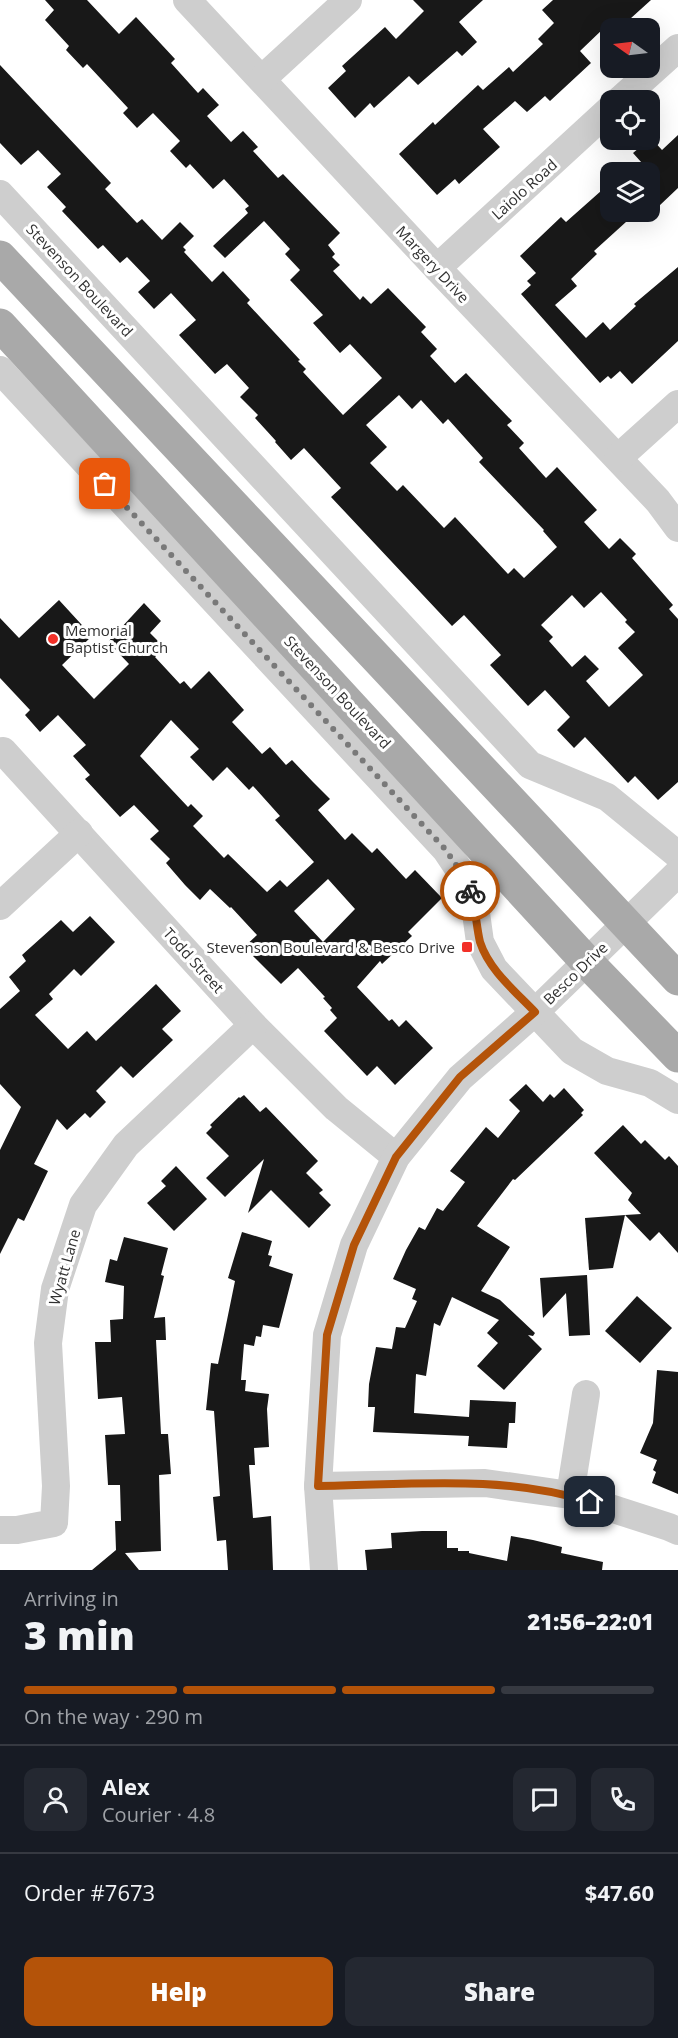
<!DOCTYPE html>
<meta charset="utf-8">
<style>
:root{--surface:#171b24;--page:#242831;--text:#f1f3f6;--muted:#9ea1a6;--line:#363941;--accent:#b45309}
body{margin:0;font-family:"Open Sans",sans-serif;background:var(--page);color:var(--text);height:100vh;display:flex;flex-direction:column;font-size:22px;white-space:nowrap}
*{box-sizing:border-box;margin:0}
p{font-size:20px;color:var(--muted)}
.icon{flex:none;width:33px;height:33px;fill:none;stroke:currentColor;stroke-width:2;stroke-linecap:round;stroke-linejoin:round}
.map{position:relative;height:1570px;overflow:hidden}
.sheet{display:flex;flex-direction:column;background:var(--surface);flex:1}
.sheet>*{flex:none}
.needle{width:39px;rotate:284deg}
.tools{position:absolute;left:600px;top:18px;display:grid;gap:12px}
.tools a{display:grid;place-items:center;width:60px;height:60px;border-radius:12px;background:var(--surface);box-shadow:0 6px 24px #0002;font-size:30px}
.pin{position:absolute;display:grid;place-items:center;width:51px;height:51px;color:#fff;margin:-26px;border-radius:12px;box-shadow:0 3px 9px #0006}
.courier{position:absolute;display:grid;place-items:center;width:60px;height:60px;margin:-30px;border:4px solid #b45309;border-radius:50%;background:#fff;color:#222;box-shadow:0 2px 8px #0007}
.summary em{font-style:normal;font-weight:800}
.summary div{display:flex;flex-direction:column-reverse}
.summary{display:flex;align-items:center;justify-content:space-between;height:102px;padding:0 24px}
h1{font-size:39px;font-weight:800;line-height:45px}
.bar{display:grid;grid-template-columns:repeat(4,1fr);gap:9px 6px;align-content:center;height:72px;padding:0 24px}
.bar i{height:8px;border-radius:4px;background:var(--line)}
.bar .selected{background:var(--accent)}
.bar p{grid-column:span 4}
.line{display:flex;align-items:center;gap:15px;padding:0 24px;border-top:2px solid var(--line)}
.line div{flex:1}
.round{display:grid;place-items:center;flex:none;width:63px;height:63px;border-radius:12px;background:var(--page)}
.primary-button{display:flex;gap:12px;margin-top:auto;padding:12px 24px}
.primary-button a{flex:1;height:69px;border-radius:12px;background:var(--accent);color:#fff;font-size:24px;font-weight:800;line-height:69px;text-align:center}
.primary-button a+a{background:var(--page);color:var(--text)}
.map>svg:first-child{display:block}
.building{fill:#181818;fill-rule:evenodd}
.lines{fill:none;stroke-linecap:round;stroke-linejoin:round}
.minor{stroke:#cecece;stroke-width:28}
.major{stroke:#a9a9a9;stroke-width:33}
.done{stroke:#797979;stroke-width:6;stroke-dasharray:0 10.8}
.route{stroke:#b45309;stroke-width:8}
.poi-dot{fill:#f23028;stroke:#fff;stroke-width:2}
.labels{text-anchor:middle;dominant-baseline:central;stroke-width:6;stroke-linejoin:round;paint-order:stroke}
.street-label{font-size:15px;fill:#313131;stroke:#fff}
.poi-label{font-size:15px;fill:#313131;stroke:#fff;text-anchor:start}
</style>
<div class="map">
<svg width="678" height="1570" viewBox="0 0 678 1570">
<rect width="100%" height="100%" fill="#fff"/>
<!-- building -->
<g class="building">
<path d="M45 0H87L119 34 136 17 175 59 171 63 198 93 203 88 219 105 207 116 231 142 243 131 258 147 253 151 278 178 283 174 340 233 328 245 335 254 332 257 340 265 333 271 360 300 363 296 371 304 388 288 426 327 421 332 437 349 430 356 455 383 466 373 512 421 507 425 524 443 519 448 546 478 557 467 597 510 584 522 609 549 620 538 636 554 632 558 673 605 669 609 678 619V782L658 800 635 776 628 783 585 737 574 748 557 730 570 717 545 690 528 706 490 665 501 655 464 615 452 626 331 497 341 488 304 448 291 460 275 442 276 441 255 418 258 415 240 397 249 388 227 364 215 374 179 335 196 320 171 293 154 309 138 292 150 281 127 257 120 263 103 245 98 249 62 211 66 207 47 187 61 174 38 150 21 165 0 143V65L111 183 105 189 137 223 142 219 162 240 180 222 194 236 183 247 186 250 184 252 212 282 223 271 250 300 247 303 300 360 298 361 306 369 303 372 343 415 382 378 350 344 340 353 313 323 323 315 290 280 300 270 285 254 290 249 264 221 225 258 213 246 248 213 245 209 249 206 224 179 213 189 190 164 186 168 170 151 180 141 153 113 137 128 123 113 128 108 87 64 83 68 66 50 69 46 45 20 54 10ZM399 395 412 409 421 400 443 424 448 419 483 458 479 462 544 530 543 531 557 547 524 578 514 568 508 574 455 517 444 528 403 485 397 491 370 463 387 447 366 425ZM601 592 627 620 625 622 635 632 618 648 643 675 609 707 586 681 599 669 585 655 572 667 549 641 553 637 541 625 572 595 584 608Z"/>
<path d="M413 0H483L459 22 477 42 462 56 457 51 418 85 409 76 374 108 370 103 355 118 328 88 346 71 342 66 385 27 396 39 424 11Z"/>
<path d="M553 0H651L620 28H604L580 51 591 63 550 101 545 96 527 112 515 101 483 129 500 147 459 184 455 179 437 195 399 154 433 122 435 125 478 85 483 90 509 67 513 72 543 44 538 39 554 23 542 10Z"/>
<path d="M678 135V188L659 206 650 195V172L633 153 651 138 662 150Z"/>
<path d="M610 183V212H637L594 251 597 254 571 279 577 286 555 305 586 338 603 322 610 330 636 306 634 304 678 267V341L632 384 620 371 611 379 608 376 600 383 521 294 531 285 527 281 536 273 520 256 561 217 566 222Z"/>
<path d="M59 600 92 636 62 665 94 699 129 664 108 642 144 603 161 621 150 633 165 648 155 657 180 684 184 681 191 689 209 671 244 710 232 722 262 754 270 747 286 765 292 760 313 782 330 799 318 810 345 840 352 833 372 853 377 848 406 879 415 870 442 898 408 932 412 936 382 964 380 961 357 987 389 1021 392 1019 399 1027 406 1020 433 1048 395 1085 377 1066 367 1076 324 1031 337 1018 330 1010 332 1008 323 998 325 997 298 968 281 984 244 947 257 935 231 907 230 908 210 889 200 900 185 885 166 863 170 859 150 839 159 831 134 805 120 817 85 779 90 775 73 756 86 745 58 715 40 732 25 715 30 710 0 678V618L19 638ZM171 720 199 749 190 757 213 781 227 767 249 790 253 786 280 816 275 820 314 862 287 887 280 880 267 892 228 854 224 858 193 826 203 816 191 804 188 807 140 756ZM328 879 355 909 323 942 294 911Z"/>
<path d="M90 916 115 942 81 976 74 969 49 994 53 999 35 1015 68 1049 87 1031 96 1041 156 984 181 1011 162 1029 173 1040 133 1078 121 1066 96 1091 106 1102 90 1118 85 1113 67 1130 57 1119 34 1164 48 1171 24 1221 18 1218 0 1254V1150L21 1107 0 1084V1009L20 991 9 977 26 961 22 955 61 920 73 932Z"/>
<path d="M526 1084 543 1102 550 1094 554 1098 564 1088 584 1110 581 1113 583 1115 515 1180 513 1179 477 1226 510 1247 481 1291 500 1300 535 1333 533 1336 528 1335 542 1349 504 1390 477 1366 498 1343 487 1333 499 1320 452 1297 440 1326 434 1323 426 1376 416 1374 414 1413 469 1417 470 1400 516 1402 515 1423H509L507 1448 468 1446 469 1436 373 1432 375 1407H368L369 1384 376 1347 392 1349 396 1327 405 1328 417 1301 412 1299 416 1289 393 1279 406 1250 419 1227 425 1230 437 1208 443 1211 465 1182 450 1171 486 1127 498 1138 520 1111 509 1100Z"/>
<path d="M244 1095 260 1112 266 1107 318 1161 306 1173 323 1190 319 1193 331 1205 309 1228 271 1190 248 1213 264 1159 225 1197 206 1178 229 1156 206 1133 212 1127 210 1125 239 1097 240 1098Z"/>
<path d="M623 1125 641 1144 645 1140 665 1160 669 1156 678 1166V1253L659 1232 650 1241 625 1215 641 1214 628 1200 632 1193 594 1153Z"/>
<path d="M176 1166 207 1199 174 1231 147 1203 166 1186 161 1181Z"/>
<path d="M625 1215 613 1268 589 1270 585 1218Z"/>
<path d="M242 1232 272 1241 268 1255 272 1256 269 1266 293 1274 279 1328 263 1325 261 1337 256 1336 254 1346 244 1344 241 1380H246L245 1391 269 1394 267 1409 269 1447 254 1448 255 1465H249L253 1518 271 1516 273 1570H228L226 1540 217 1541 213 1497 220 1496 214 1411 206 1410 211 1363 218 1364 235 1281 228 1278Z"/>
<path d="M124 1237 168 1248 161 1275 164 1276 154 1318 165 1317 166 1340H156L161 1434H168L171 1474 159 1475 161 1551 125 1553 139 1570H92L116 1550 115 1521H121L120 1485H108L105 1435 125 1434 122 1397 98 1399 95 1342H111L110 1320 123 1319 124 1286 105 1282 110 1259 117 1261Z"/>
<path d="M587 1275 590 1335 569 1336 566 1293 543 1318 540 1278Z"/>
<path d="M637 1296 672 1328 640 1363 605 1331Z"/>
<path d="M657 1370 678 1372V1494L652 1483 656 1472 653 1470 657 1460 640 1453 653 1423Z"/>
<path d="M422 1531H447V1548H458V1551H469V1553L507 1561 511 1536 533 1540 562 1547 561 1553 603 1562 602 1570H367L365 1550 392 1548 391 1533Z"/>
</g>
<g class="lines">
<!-- minor -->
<g class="minor">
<path d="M187 0 437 268 658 501 678 528"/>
<path d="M262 79 348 0"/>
<path d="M620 100 678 48"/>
<path d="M0 194 530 765 607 797 678 855"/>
<path d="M437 268 610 109"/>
<path d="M0 370 446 850 468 883 475 906 480 942 494 969 572 1051 607 1071 650 1083 678 1100"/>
<path d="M618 458 678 404"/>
<path d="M3 751 253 1025 336 1108 396 1157"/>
<path d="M0 906 79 833"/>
<path d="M318 1486 485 1483 570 1495 669 1527 678 1531"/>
<path d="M570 1495 586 1394"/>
<path d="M0 1530H17L54 1523 56 1486 48 1343 55 1289 83 1205 126 1145 253 1025"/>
<path d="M324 1570 318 1486 327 1335 354 1245 396 1157 460 1078 535 1012 678 873"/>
</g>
<!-- major -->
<g class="major">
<path d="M0 257 678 979"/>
<path d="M0 325 586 961 678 1056"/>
</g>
</g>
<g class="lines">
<!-- done -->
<path class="done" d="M105 484 446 850 468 883 470 891"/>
<!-- route -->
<path class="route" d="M470 891C476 908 476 925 480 942 489 970 515 991 535 1012L460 1077 396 1157 354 1245 327 1335 318 1486C408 1485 503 1474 590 1502"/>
</g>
<!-- markers -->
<g class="poi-dot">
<circle cx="53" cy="639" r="6"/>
<rect x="461" y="941" width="12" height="12" rx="3"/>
</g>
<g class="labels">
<!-- street labels -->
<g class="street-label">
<text transform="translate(524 189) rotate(-42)">Laiolo Road</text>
<text transform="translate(433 264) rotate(47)">Margery Drive</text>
<text transform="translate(80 280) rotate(47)">Stevenson Boulevard</text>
<text transform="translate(338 692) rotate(47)">Stevenson Boulevard</text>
<text transform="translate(194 960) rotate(48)">Todd Street</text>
<text transform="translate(575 973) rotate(-44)">Besco Drive</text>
<text transform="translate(64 1267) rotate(-74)">Wyatt Lane</text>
</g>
<!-- poi labels -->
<g class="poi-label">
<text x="65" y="630">Memorial<tspan x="65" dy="17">Baptist Church</tspan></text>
<text x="455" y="947" text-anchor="end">Stevenson Boulevard &amp; Besco Drive</text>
</g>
</g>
</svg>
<div class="tools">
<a><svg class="needle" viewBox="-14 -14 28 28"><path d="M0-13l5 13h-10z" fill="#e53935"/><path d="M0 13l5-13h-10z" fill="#9ea1a6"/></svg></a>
<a><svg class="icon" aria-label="locate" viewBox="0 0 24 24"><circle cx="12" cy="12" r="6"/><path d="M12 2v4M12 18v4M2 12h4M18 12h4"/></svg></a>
<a><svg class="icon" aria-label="layers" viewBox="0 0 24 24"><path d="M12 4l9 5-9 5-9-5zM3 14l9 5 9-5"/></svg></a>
</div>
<div class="pin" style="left:105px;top:484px;background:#ea580c"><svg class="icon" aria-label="bag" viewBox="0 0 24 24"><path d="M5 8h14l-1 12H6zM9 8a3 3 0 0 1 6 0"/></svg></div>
<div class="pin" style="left:590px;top:1502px;background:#1f2937"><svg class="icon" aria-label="home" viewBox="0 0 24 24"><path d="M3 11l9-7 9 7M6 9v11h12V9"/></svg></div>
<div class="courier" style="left:470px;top:891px"><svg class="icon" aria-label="bike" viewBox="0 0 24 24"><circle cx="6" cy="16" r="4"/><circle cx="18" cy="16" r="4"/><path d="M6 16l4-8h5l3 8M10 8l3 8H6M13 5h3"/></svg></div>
</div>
<section class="sheet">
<div class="summary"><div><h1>3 min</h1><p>Arriving in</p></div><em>21:56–22:01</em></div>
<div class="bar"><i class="selected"></i><i class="selected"></i><i class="selected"></i><i></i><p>On the way · 290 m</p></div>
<div class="line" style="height:108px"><a class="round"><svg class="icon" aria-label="person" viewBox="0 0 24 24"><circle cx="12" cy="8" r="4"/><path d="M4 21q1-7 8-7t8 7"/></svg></a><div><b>Alex</b><p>Courier · 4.8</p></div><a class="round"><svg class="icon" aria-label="chat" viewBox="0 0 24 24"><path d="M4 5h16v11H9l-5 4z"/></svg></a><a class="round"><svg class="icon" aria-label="phone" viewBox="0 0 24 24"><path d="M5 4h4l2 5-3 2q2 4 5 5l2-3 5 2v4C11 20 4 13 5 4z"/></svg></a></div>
<div class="line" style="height:78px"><div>Order #7673</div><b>$47.60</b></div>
<div class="primary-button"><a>Help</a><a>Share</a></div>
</section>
